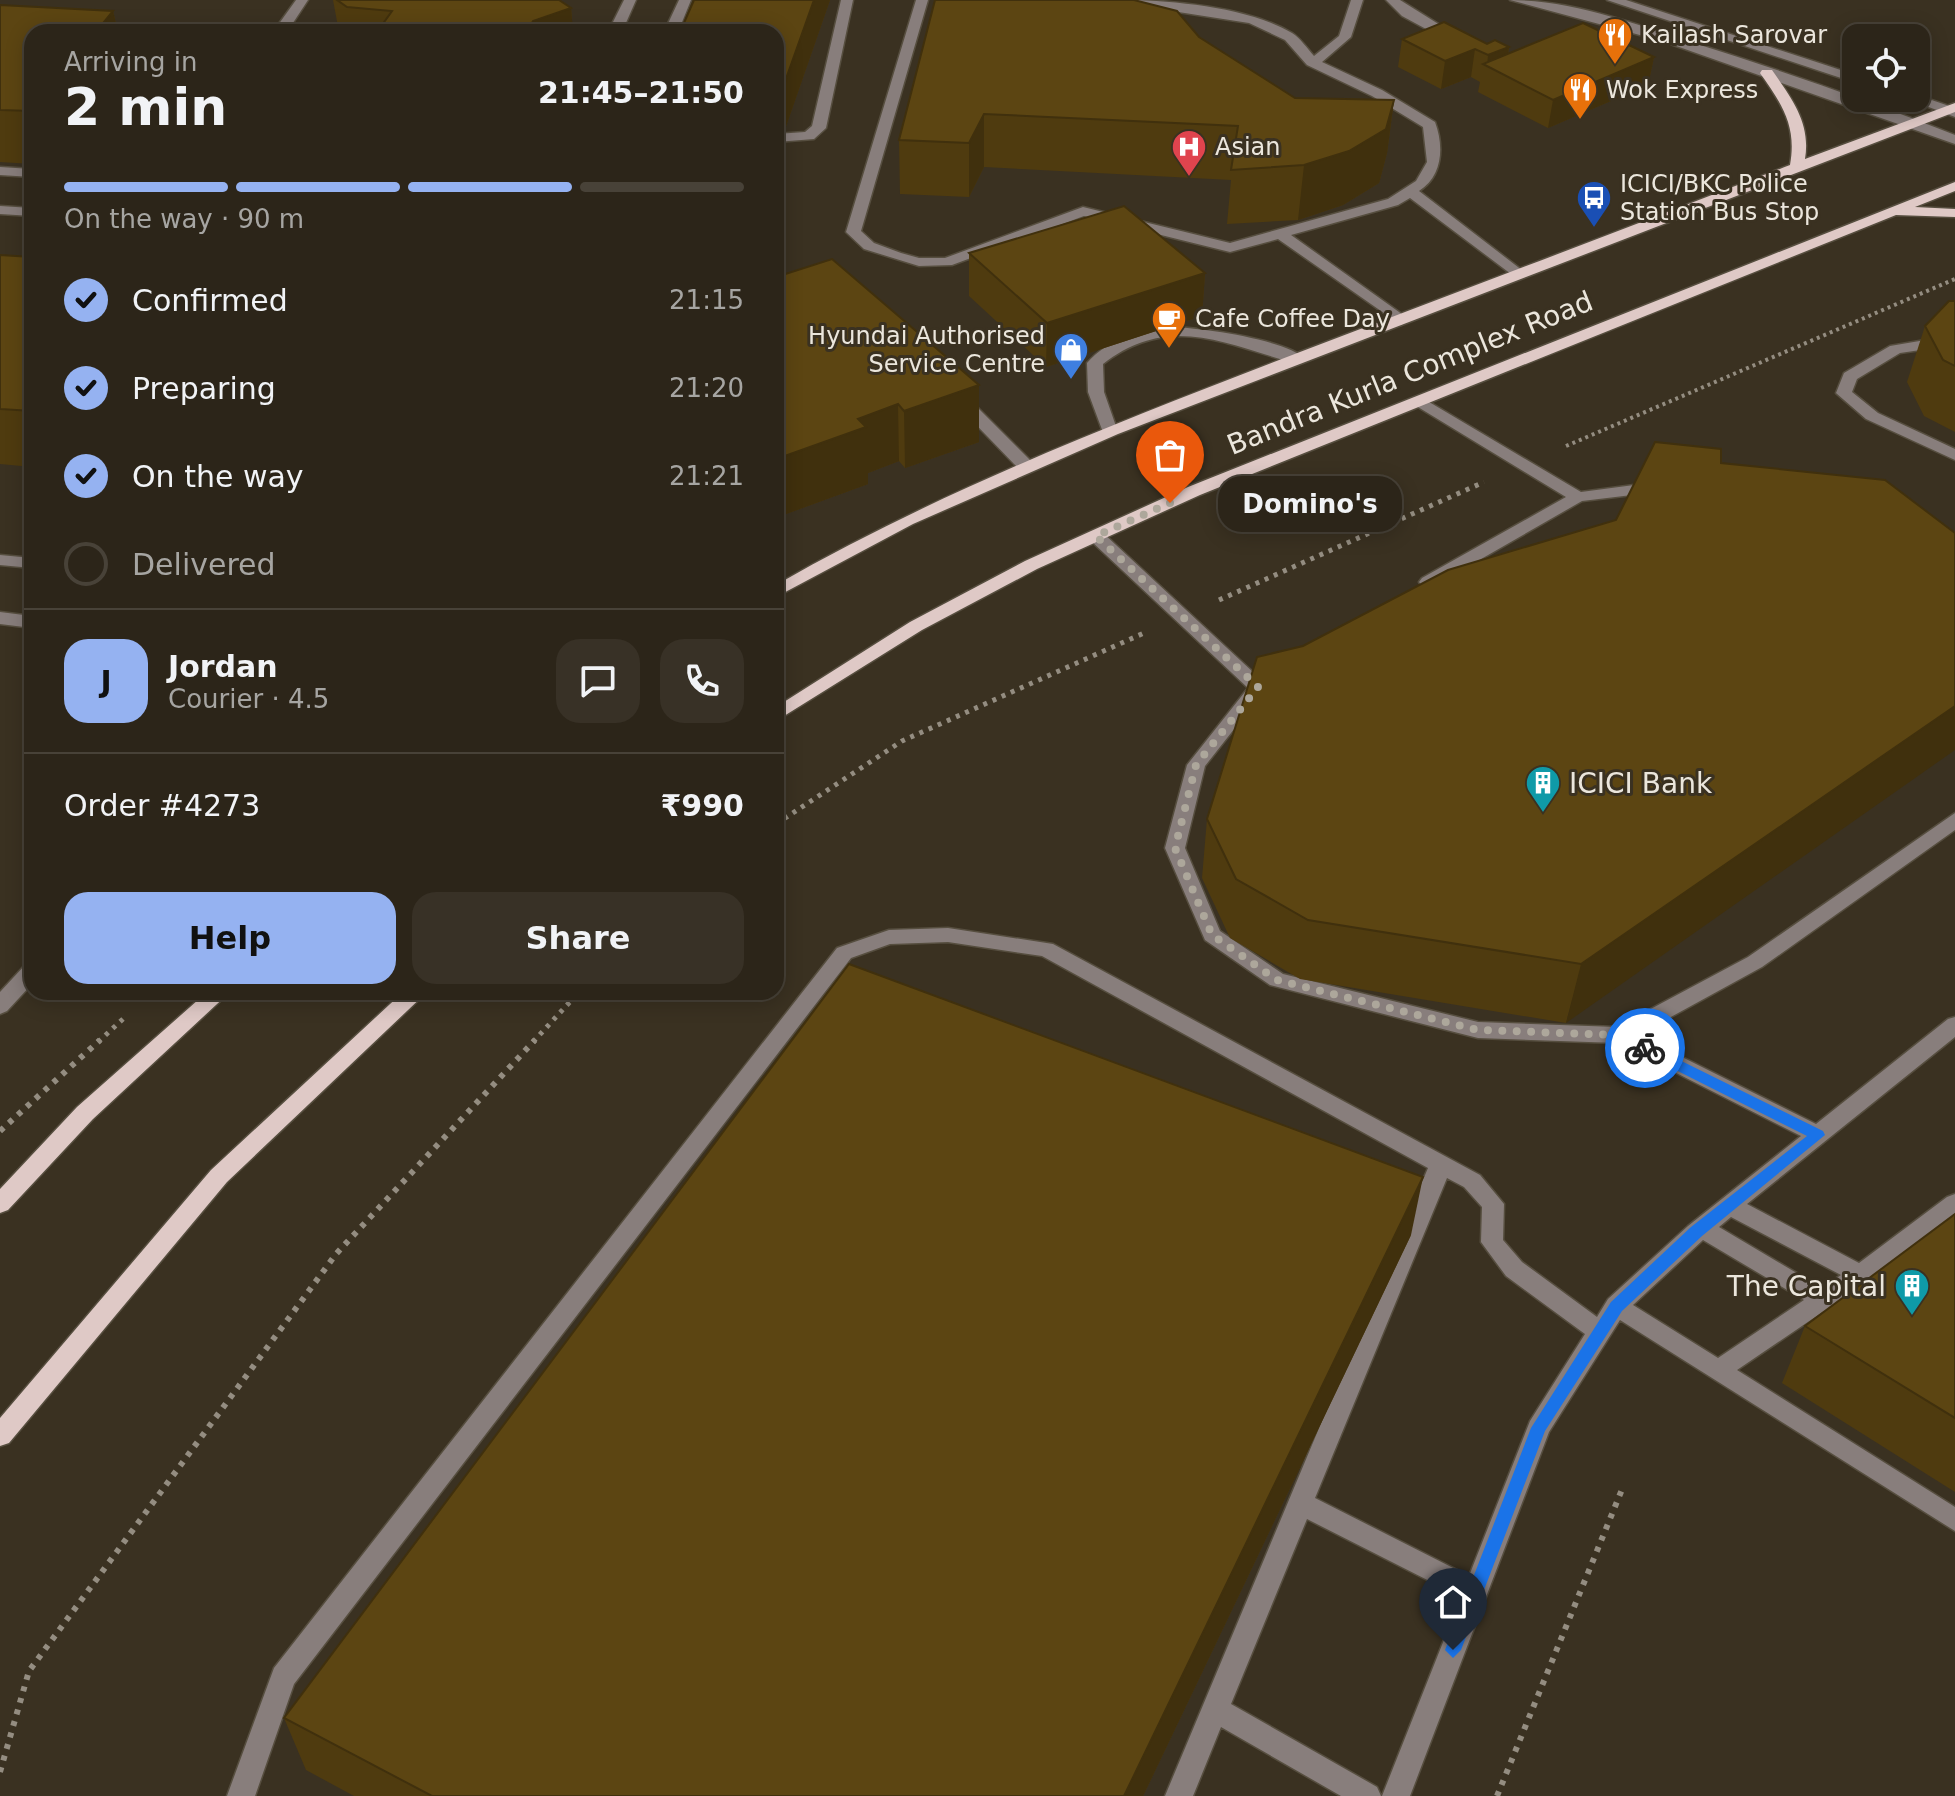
<!DOCTYPE html>
<meta charset="utf-8">
<style>
:root{--surface:#2c2519;--page:#383126;--text:#f1f3f6;--muted:#a6a5a2;--line:#484238;--accent:#95b2f1}
body{margin:0;font-family:"DejaVu Sans",sans-serif;background:var(--page);color:var(--text);height:100vh;display:flex;flex-direction:column;font-size:30px;white-space:nowrap}
*{box-sizing:border-box;margin:0}
p{font-size:26px;color:var(--muted)}
.icon{flex:none;width:44px;height:44px;fill:none;stroke:currentColor;stroke-width:2;stroke-linecap:round;stroke-linejoin:round}
.map{position:relative;flex:1;overflow:hidden}
.panel{position:absolute;left:24px;top:24px;width:760px;height:976px;display:flex;flex-direction:column;background:var(--surface);border-radius:24px;box-shadow:0 4px 20px #0003,0 0 0 2px var(--line)}
.panel>*{flex:none}
.buttons{position:absolute;left:1842px;top:24px;display:grid;gap:16px}
.buttons a{display:grid;place-items:center;width:88px;height:88px;border-radius:16px;background:var(--surface);box-shadow:0 4px 20px #0003,0 0 0 2px var(--line);font-size:40px}
.pin{position:absolute;display:grid;place-items:center;width:68px;height:68px;color:#fff;margin:-82px -34px;border-radius:50% 50% 50% 0;rotate:-45deg;box-shadow:0 0 8px #0007}
.pin .icon{rotate:45deg}
.courier{position:absolute;display:grid;place-items:center;width:80px;height:80px;margin:-40px;border:6px solid #1a73e8;border-radius:50%;background:#fff;color:#222;box-shadow:0 2px 10px #0007}
.bubble{position:absolute;height:56px;border-radius:24px;background:var(--surface);box-shadow:0 4px 20px #0003,0 0 0 2px var(--line);font-size:26px;font-weight:600;line-height:56px;text-align:center}
.head em{font-style:normal;font-weight:600}
.head div{display:flex;flex-direction:column-reverse}
.head{display:flex;align-items:center;justify-content:space-between;height:136px;padding:0 40px}
h1{font-size:52px;font-weight:600;line-height:60px}
.bar{display:grid;grid-template-columns:repeat(4,1fr);gap:12px 8px;align-content:center;height:96px;padding:0 40px}
.bar i{height:10px;border-radius:6px;background:var(--line)}
.bar .on{background:var(--accent)}
.bar p{grid-column:span 4}
.line{display:flex;align-items:center;gap:20px;padding:0 40px;border-top:2px solid var(--line)}
.line div{flex:1}
.round{display:grid;place-items:center;flex:none;width:84px;height:84px;border-radius:24px;background:var(--page)}
ol{padding:0 40px;list-style:none}
li{display:flex;align-items:center;gap:24px;height:88px}
li p{margin-inline-start:auto}
li .icon{padding:8px;border-radius:50%;background:var(--accent);color:#111;stroke-width:4}
li:last-child{color:var(--muted)}
li i{width:44px;height:44px;border:4px solid var(--line);border-radius:50%}
.cta{display:flex;gap:16px;margin-top:auto;padding:16px 40px}
.cta a{flex:1;height:92px;border-radius:24px;background:var(--accent);color:#111;font-size:32px;font-weight:600;line-height:92px;text-align:center}
.cta a+a{background:var(--page);color:var(--text)}
.map>svg:first-child{display:block}
.lines{fill:none;stroke-linecap:round;stroke-linejoin:round}
.minor-casing{stroke:#564e3f;stroke-width:3}
.major-casing{stroke:#564e3f;stroke-width:3}
.path-far2{stroke:#948d81;stroke-width:4;stroke-dasharray:3 4;stroke-linecap:butt}
.path-far1{stroke:#948d81;stroke-width:5;stroke-dasharray:4 6;stroke-linecap:butt}
.path{stroke:#948d81;stroke-width:6;stroke-dasharray:5 7;stroke-linecap:butt}
.minor{fill:#887e7c;fill-rule:evenodd}
.major{fill:#dfc9c6;fill-rule:evenodd}
.wall{fill:#4f3b0f}
.shaded-wall{fill:#40300d}
.building{fill:#5c4512;stroke:#40300d;stroke-width:2}
.route{fill:#1a73e8}
.done{stroke:#ada79b;stroke-width:8;stroke-dasharray:0 14.4}
.labels{text-anchor:middle;dominant-baseline:central;stroke-width:6;stroke-linejoin:round;paint-order:stroke}
.far-poi-label{font-size:24px;fill:#ebe6dc;stroke:#3a3121;text-anchor:start}
.street-label{font-size:28px;fill:#ebe6dc;stroke:#3a3121}
.poi-label{font-size:28px;fill:#ebe6dc;stroke:#3a3121;text-anchor:start}
</style>
<div class="map">
<svg width="1955" height="1796" viewBox="0 0 1955 1796">
<rect width="100%" height="100%" fill="#3a3121"/>
<g class="lines">
<defs>
<g id="minor">
<path d="M296 0H308L287 32H273Z"/>
<path d="M624 0H636L622 32H608Z"/>
<path d="M679 0H691L678 32H664Z"/>
<path d="M841 0H853L826 128 814 139 776 142V134L805 132 812 126Z"/>
<path d="M916 0H928L861 231 874 243 901 253 919 258H945L1083 207 1230 243 1388 199 1416 181 1427 162 1423 127 1372 96 1307 65 1285 40 1249 23 1127 4 1121 0C1171 0 1248 7 1292 33 1300 38 1307 48 1314 56L1339 36 1351 0H1363L1351 37 1322 62 1382 90 1435 122C1444 146 1443 176 1419 191L1527 274 1520 278 1515 277 1410 198 1398 205 1291 235 1406 317 1409 320 1401 325 1278 239 1230 252 1084 216 952 265 919 266 864 249 846 232Z"/>
<path d="M1386 0H1400L1464 40 1452 43 1402 16Z"/>
<path d="M1510 0C1572 0 1636 24 1694 43 1782 71 1870 101 1955 135V144L1662 41Z"/>
<path d="M1607 0H1626L1856 75V83Z"/>
<path d="M1917 95 1955 108V117L1905 98H1916Z"/>
<path d="M0 167 32 169V177L0 175Z"/>
<path d="M0 206 32 208V216L0 214Z"/>
<path d="M1167 327C1198 327 1284 339 1306 359L1298 364C1226 345 1170 312 1103 364L1104 392 1118 432 1110 437 1104 435 1088 392 1087 363C1108 339 1137 332 1167 327Z"/>
<path d="M1955 335V345L1900 353 1857 379 1852 392 1878 413 1955 449V460L1866 419 1836 393 1844 373 1890 346Z"/>
<path d="M961 395 967 397 1033 463 1035 467 1033 471H1021L955 403 953 400Z"/>
<path d="M1419 396 1581 492 1657 482 1665 487 1657 492 1582 501 1434 586H1422L1419 582 1422 578 1566 497 1413 404V398Z"/>
<path d="M1096 531 1102 532 1268 686 1205 766 1185 848 1220 931 1283 974 1478 1022 1617 1027 1748 957 1955 813V830L1762 967 1638 1035 1816 1124 1948 1019 1955 1017V1037L1747 1204 1859 1263 1947 1197 1955 1194V1215L1879 1274 1883 1280 1879 1287 1871 1289 1861 1286 1840 1301 1838 1311H1824L1737 1370 1955 1507V1531L1620 1320 1549 1432 1410 1796H1382L1461 1597 1307 1519 1231 1704 1377 1787 1381 1796H1341L1221 1727 1193 1796H1165L1428 1168 1042 956 948 942 890 944 851 958 294 1684 255 1796H227L274 1668 837 948 889 930 948 928 1053 944 1480 1175 1504 1204 1503 1240 1522 1262 1597 1317 1608 1299 1688 1226 1801 1136 1617 1043 1478 1038 1270 985 1205 940 1165 848 1187 765 1248 688 1090 540 1087 536 1090 532ZM1447 1178 1464 1187 1482 1207 1481 1242 1506 1276 1585 1334 1530 1421 1469 1576 1315 1498ZM1731 1217 1841 1275 1822 1288 1719 1227ZM1703 1240 1804 1300 1718 1358 1633 1305Z"/>
<path d="M0 555 32 558V568L0 565Z"/>
<path d="M0 612 32 616V628L0 624Z"/>
<path d="M32 963V984L7 1011 0 1014V992L25 965Z"/>
</g>
<g id="major">
<path d="M1762 70H1772C1792 99 1811 123 1805 159L1955 103V112L1118 434 913 524 776 597V585C943 489 1121 421 1300 352 1463 290 1627 228 1790 165 1797 126 1782 104 1760 73Z"/>
<path d="M1955 182V191L1915 207 1955 209V217L1896 215 1200 495 1037 569 922 630 776 721V707L910 622 1025 561 1188 487Z"/>
<path d="M207 992H230L93 1119 8 1210 0 1213V1189L77 1107Z"/>
<path d="M403 992H427L227 1182 9 1443 0 1446V1418L211 1170Z"/>
</g>
</defs>
<!-- minor casing -->
<use href="#minor" class="minor-casing"/>
<!-- major casing -->
<use href="#major" class="major-casing"/>
<!-- path-far2 -->
<path class="path-far2" d="M1566 446 1955 279"/>
<!-- path-far1 -->
<g class="path-far1">
<path d="M1219 600 1484 482"/>
<path d="M776 824 902 741 1144 633"/>
<path d="M98 1042 123 1019"/>
<path d="M533 1042 579 992"/>
</g>
<!-- path -->
<g class="path">
<path d="M0 1131 100 1040"/>
<path d="M0 1772 29 1671 336 1254 535 1040"/>
<path d="M1497 1796 1623 1487"/>
</g>
<!-- minor -->
<use href="#minor" class="minor"/>
<!-- major -->
<use href="#major" class="major"/>
</g>
<!-- wall -->
<g class="wall">
<path d="M333 0H559L571 8 573 32H339Z"/>
<path d="M694 0H830L784 132 776 131V32Z"/>
<path d="M0 5 113 11 118 32H32V164L0 162Z"/>
<path d="M1199 37 1295 98 1394 100 1387 153 1379 183 1343 205 1298 220 1227 224 1231 180 984 167 969 197 900 194 899 140Z"/>
<path d="M1402 39 1487 44 1509 47 1508 54 1654 57 1648 85 1548 128 1478 92 1480 82 1471 77 1441 89 1398 67Z"/>
<path d="M969 253 1205 273 1202 316 1046 367 969 296Z"/>
<path d="M0 255 32 257V467L0 464Z"/>
<path d="M776 277 979 442 905 468 899 461 868 473V484L786 514 776 504Z"/>
<path d="M1955 301V432L1924 416 1907 382 1925 326Z"/>
<path d="M1721 449 1566 1023 1300 979 1230 938 1202 878 1207 819 1303 646 1616 520Z"/>
<path d="M1955 1214V1492L1782 1383 1805 1326Z"/>
<path d="M1411 1235 1143 1796H354L306 1770 284 1718Z"/>
</g>
<!-- shaded-wall -->
<g class="shaded-wall">
<path d="M814 0H830L784 132 782 90Z"/>
<path d="M571 8 573 32H527L533 21Z"/>
<path d="M113 11 118 32H96Z"/>
<path d="M1509 47 1505 75 1487 66 1488 55Z"/>
<path d="M1475 49 1471 77 1441 89 1445 61Z"/>
<path d="M1654 57 1648 85 1548 128 1553 100Z"/>
<path d="M1394 100 1387 153 1379 183 1343 205 1298 220 1304 165Z"/>
<path d="M984 114V167L969 197V143Z"/>
<path d="M1205 273 1202 316 1046 367 1047 323Z"/>
<path d="M979 385V442L905 468 904 411Z"/>
<path d="M898 404 899 461 868 473V484L786 514 782 457 858 419Z"/>
<path d="M1955 706V750L1566 1023 1581 964Z"/>
<path d="M1423 1177 1411 1235 1143 1796H1124Z"/>
</g>
<!-- building -->
<g class="building">
<path d="M337 0H559L571 8 533 21 527 32H377L392 11 347 7Z"/>
<path d="M694 0H814L782 90H776V32H680Z"/>
<path d="M935 0H1134L1177 11 1199 37 1295 98 1394 100 1386 129 1349 151 1304 165 1231 170 1238 126 984 114 969 143 899 140Z"/>
<path d="M0 5 113 11 96 32H32V111L0 110Z"/>
<path d="M1444 22 1487 44 1495 40 1509 47 1488 55 1475 49 1445 61 1402 39Z"/>
<path d="M1583 23 1654 57 1553 100 1483 64Z"/>
<path d="M1124 206 1205 273 1047 323 969 253Z"/>
<path d="M0 255 32 257V411L0 409Z"/>
<path d="M832 259 979 385 904 411 898 404 858 419 866 427 782 457 776 451V277Z"/>
<path d="M1949 301H1955V366L1943 360 1925 326Z"/>
<path d="M1655 442 1721 449V463L1885 480 1955 533V706L1581 964 1308 920 1236 879 1207 819 1257 657 1303 646 1448 570 1616 520Z"/>
<path d="M849 964 1423 1177 1124 1796H432L284 1718Z"/>
<path d="M1955 1214V1418L1805 1326Z"/>
</g>
<!-- route -->
<path class="route" d="M1645 1043 1823 1131 1825 1135 1702 1236 1622 1311 1545 1431 1461 1650 1453 1658 1445 1650 1531 1428 1611 1302 1691 1227 1807 1136 1640 1052 1638 1048Z"/>
<g class="lines">
<!-- done -->
<path class="done" d="M1170 503 1096 536 1258 687 1196 765 1175 848 1212 935 1277 980 1478 1030 1620 1035 1645 1048"/>
</g>
<!-- icons -->
<defs>
<symbol id="restaurant-pin" viewBox="-11 -11 22 30"><path d="M0 17L-7.5 6A9.5 9.5 0 1 1 7.5 6Z" fill="#e8710a" stroke="#3a3121"/><path d="M-5-6h1v4h1v-4h1v4h1v-4h1v5L-1.5 .5V6h-2V.5L-5-1ZM5-6V6H3V1.5H1.5Q1.5-4 5-6Z" fill="#fff"/></symbol>
<symbol id="hospital-pin" viewBox="-11 -11 22 30"><path d="M0 17L-7.5 6A9.5 9.5 0 1 1 7.5 6Z" fill="#e0444e" stroke="#3a3121"/><path d="M-5-5h3v3.5h4V-5h3V5h-3V1.5h-4V5h-3Z" fill="#fff"/></symbol>
<symbol id="bus-pin" viewBox="-11 -11 22 30"><path d="M0 17L-7.5 6A9.5 9.5 0 1 1 7.5 6Z" fill="#1a4fb4" stroke="#3a3121"/><path d="M-5-6H5V4H4V6H2V4H-2V6H-4V4H-5ZM-3.5-4V0h7V-4ZM-3.5 1.2v1.5H-2V1.2ZM2 1.2v1.5H3.5V1.2Z" fill="#fff"/></symbol>
<symbol id="cafe-pin" viewBox="-11 -11 22 30"><path d="M0 17L-7.5 6A9.5 9.5 0 1 1 7.5 6Z" fill="#e8710a" stroke="#3a3121"/><path d="M-5.5-4.5H6V0H3Q3 3.5 0 3.5H-2.5Q-5.5 3.5-5.5 0ZM3-3.2v2h1.7v-2ZM-6 4.5H4V6H-6Z" fill="#fff"/></symbol>
<symbol id="shop-pin" viewBox="-11 -11 22 30"><path d="M0 17L-7.5 6A9.5 9.5 0 1 1 7.5 6Z" fill="#3f7fe0" stroke="#3a3121"/><path d="M-5-2.5h2.3a2.7 3.5 0 0 1 5.4 0H5L5.5 6h-11ZM-1.5-2.5h3a1.5 2.3 0 0 0-3 0Z" fill="#fff"/></symbol>
<symbol id="building-pin" viewBox="-11 -11 22 30"><path d="M0 17L-7.5 6A9.5 9.5 0 1 1 7.5 6Z" fill="#0f9aa8" stroke="#3a3121"/><path d="M-4-6H4V6H1V3H-1V6H-4ZM-2.5-4.3h1.7v1.8h-1.7ZM.8-4.3h1.7v1.8H.8ZM-2.5-1h1.7V.8h-1.7ZM.8-1h1.7V.8H.8Z" fill="#fff"/></symbol>
</defs>
<g fill-rule="evenodd">
<use href="#restaurant-pin" x="1595" y="15" width="40" height="54"/>
<use href="#restaurant-pin" x="1560" y="70" width="40" height="54"/>
<use href="#hospital-pin" x="1169" y="127" width="40" height="54"/>
<use href="#bus-pin" x="1574" y="178" width="40" height="54"/>
<use href="#cafe-pin" x="1149" y="299" width="40" height="54"/>
<use href="#shop-pin" x="1051" y="330" width="40" height="54"/>
<use href="#building-pin" x="1523" y="763" width="40" height="54"/>
<use href="#building-pin" x="1892" y="1266" width="40" height="54"/>
</g>
<g class="labels">
<!-- far-poi labels -->
<g class="far-poi-label">
<text x="1641" y="35">Kailash Sarovar</text>
<text x="1606" y="90">Wok Express</text>
<text x="1215" y="147">Asian</text>
<text x="1620" y="184">ICICI/BKC Police<tspan x="1620" dy="28">Station Bus Stop</tspan></text>
<text x="1195" y="319">Cafe Coffee Day</text>
<text x="1045" y="336" text-anchor="end">Hyundai Authorised<tspan x="1045" dy="28">Service Centre</tspan></text>
</g>
<!-- street labels -->
<g class="street-label">
<text transform="translate(1410 373) rotate(-22)">Bandra Kurla Complex Road</text>
</g>
<!-- poi labels -->
<g class="poi-label">
<text x="1569" y="783">ICICI Bank</text>
<text x="1886" y="1286" text-anchor="end">The Capital</text>
</g>
</g>
</svg>
<div class="buttons">
<a><svg class="icon" aria-label="locate" viewBox="0 0 24 24"><circle cx="12" cy="12" r="6"/><path d="M12 2v4M12 18v4M2 12h4M18 12h4"/></svg></a>
</div>
<div class="pin" style="left:1170px;top:503px;background:#ea580c"><svg class="icon" aria-label="bag" viewBox="0 0 24 24"><path d="M5 8h14l-1 12H6zM9 8a3 3 0 0 1 6 0"/></svg></div>
<div class="pin" style="left:1453px;top:1650px;background:#1f2937"><svg class="icon" aria-label="home" viewBox="0 0 24 24"><path d="M3 11l9-7 9 7M6 9v11h12V9"/></svg></div>
<div class="courier" style="left:1645px;top:1048px"><svg class="icon" aria-label="bike" viewBox="0 0 24 24"><circle cx="6" cy="16" r="4"/><circle cx="18" cy="16" r="4"/><path d="M6 16l4-8h5l3 8M10 8l3 8H6M13 5h3"/></svg></div>
<div class="bubble" style="left:1218px;top:476px;width:184px">Domino's</div>
<section class="panel">
<div class="head"><div><h1>2 min</h1><p>Arriving in</p></div><em>21:45–21:50</em></div>
<div class="bar"><i class="on"></i><i class="on"></i><i class="on"></i><i></i><p>On the way · 90 m</p></div>
<ol>
<li><svg class="icon" aria-label="check" viewBox="0 0 24 24"><path d="M5 12l5 5 9-10"/></svg>Confirmed<p>21:15</p></li>
<li><svg class="icon" aria-label="check" viewBox="0 0 24 24"><path d="M5 12l5 5 9-10"/></svg>Preparing<p>21:20</p></li>
<li><svg class="icon" aria-label="check" viewBox="0 0 24 24"><path d="M5 12l5 5 9-10"/></svg>On the way<p>21:21</p></li>
<li><i></i>Delivered</li>
</ol>
<div class="line" style="height:144px"><b class="round" style="background:var(--accent);color:#111">J</b><div><b>Jordan</b><p>Courier · 4.5</p></div><a class="round"><svg class="icon" aria-label="chat" viewBox="0 0 24 24"><path d="M4 5h16v11H9l-5 4z"/></svg></a><a class="round"><svg class="icon" aria-label="phone" viewBox="0 0 24 24"><path d="M5 4h4l2 5-3 2q2 4 5 5l2-3 5 2v4C11 20 4 13 5 4z"/></svg></a></div>
<div class="line" style="height:104px"><div>Order #4273</div><b>₹990</b></div>
<div class="cta"><a>Help</a><a>Share</a></div>
</section>
</div>
